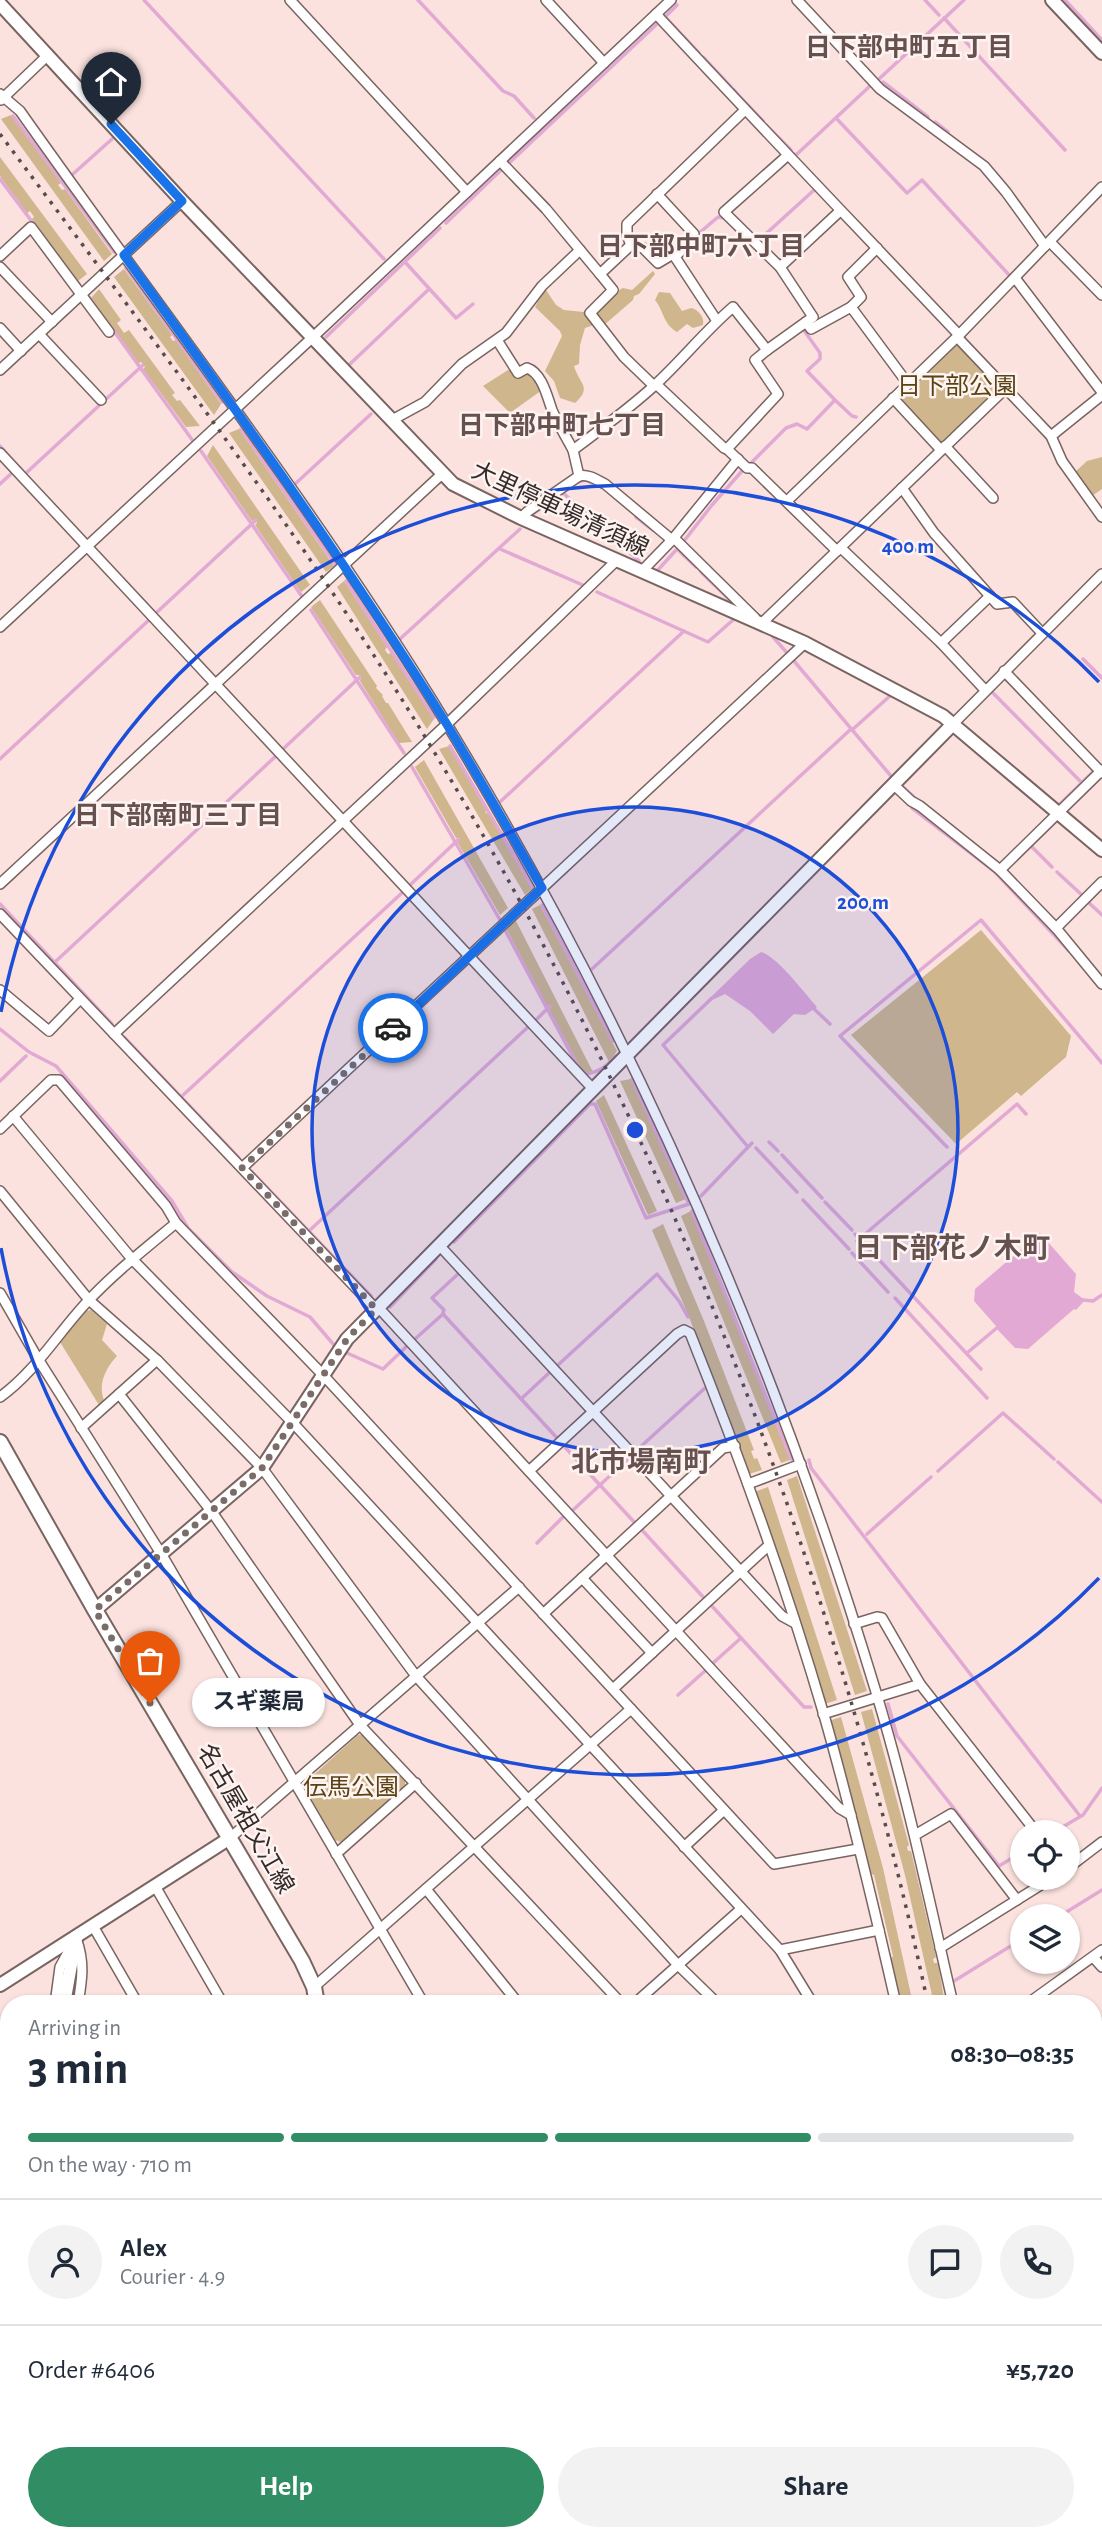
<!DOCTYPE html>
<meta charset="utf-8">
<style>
:root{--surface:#fff;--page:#f2f2f3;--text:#1f2937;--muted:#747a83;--line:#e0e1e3;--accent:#318d63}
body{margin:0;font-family:"Alegreya Sans","Noto Sans JP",sans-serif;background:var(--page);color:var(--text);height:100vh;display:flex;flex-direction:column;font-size:26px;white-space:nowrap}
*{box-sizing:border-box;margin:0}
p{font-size:23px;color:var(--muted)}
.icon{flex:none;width:38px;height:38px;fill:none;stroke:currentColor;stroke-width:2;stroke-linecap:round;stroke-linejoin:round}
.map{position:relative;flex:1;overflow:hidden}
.drawer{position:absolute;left:0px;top:1995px;width:1102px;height:546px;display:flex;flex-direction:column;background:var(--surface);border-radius:28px 28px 0 0;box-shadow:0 2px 5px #0004}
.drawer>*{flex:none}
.buttons{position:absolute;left:1010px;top:1820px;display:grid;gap:14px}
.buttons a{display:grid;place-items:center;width:70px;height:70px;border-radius:50%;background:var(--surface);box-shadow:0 2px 5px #0004;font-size:35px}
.pin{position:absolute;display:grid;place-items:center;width:60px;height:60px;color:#fff;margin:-72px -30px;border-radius:50% 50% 50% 0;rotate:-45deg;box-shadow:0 0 7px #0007}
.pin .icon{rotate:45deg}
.courier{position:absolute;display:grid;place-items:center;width:70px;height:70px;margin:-35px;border:5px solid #1a73e8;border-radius:50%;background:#fff;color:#222;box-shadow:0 2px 9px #0007}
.bubble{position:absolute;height:49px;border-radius:24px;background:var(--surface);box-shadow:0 2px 5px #0004;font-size:23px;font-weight:700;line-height:49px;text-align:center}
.summary em{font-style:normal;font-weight:700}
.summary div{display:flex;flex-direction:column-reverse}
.summary{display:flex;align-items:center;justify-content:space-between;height:119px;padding:0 28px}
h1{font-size:46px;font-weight:700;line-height:52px}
.bar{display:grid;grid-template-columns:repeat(4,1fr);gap:10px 7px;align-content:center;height:84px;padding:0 28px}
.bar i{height:9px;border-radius:5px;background:var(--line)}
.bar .selected{background:var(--accent)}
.bar p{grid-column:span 4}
.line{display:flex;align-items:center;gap:18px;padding:0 28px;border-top:2px solid var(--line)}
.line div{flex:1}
.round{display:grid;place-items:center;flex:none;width:74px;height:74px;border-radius:37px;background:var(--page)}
.primary-button{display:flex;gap:14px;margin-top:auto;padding:14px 28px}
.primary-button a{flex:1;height:80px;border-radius:42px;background:var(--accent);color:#fff;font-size:28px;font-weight:700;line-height:80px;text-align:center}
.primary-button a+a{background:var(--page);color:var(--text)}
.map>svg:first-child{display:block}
.green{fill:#cfb68c}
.water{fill:#e1a9d4}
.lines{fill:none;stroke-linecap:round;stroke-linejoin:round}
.stream{stroke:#e1a9d4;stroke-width:3.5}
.street-casing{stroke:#796461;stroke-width:12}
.secondary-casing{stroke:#796461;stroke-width:16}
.primary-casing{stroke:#796461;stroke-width:18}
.highway-casing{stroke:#796461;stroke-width:19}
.street{stroke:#fff;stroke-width:9}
.secondary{stroke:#fff;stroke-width:12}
.primary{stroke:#fff;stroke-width:14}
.highway{stroke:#fff;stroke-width:16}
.rail{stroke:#594d4b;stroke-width:3.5;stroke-dasharray:3.5 7;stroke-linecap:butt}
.done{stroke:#7a6c69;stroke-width:7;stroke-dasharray:0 12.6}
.route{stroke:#1a73e8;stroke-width:9}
.ring{fill:none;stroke:#1d4ed8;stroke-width:3.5}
.labels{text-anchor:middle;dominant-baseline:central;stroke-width:5;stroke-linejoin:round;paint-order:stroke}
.park-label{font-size:24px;fill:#5a4213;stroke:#fdf3f1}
.street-label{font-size:24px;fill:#352c2a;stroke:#fdf3f1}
.neighbourhood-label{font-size:26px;font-weight:bold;fill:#66514e;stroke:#fdf3f1}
.quarter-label{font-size:28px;font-weight:bold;fill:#66514e;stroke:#fdf3f1}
.centre{fill:#1d4ed8;stroke:#fdf3f1;stroke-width:3.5}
.ring-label{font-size:21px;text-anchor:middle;font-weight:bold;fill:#1d4ed8;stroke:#fdf3f1;stroke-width:5;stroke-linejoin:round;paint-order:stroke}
</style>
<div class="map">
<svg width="1102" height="2541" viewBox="0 0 1102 2541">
<rect width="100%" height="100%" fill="#fbe2de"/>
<!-- green -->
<g class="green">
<path d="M11 115 61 183 58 185 62 190 65 189 112 254 104 261 1 119Z"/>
<path d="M0 157 87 274 78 281 32 219 34 217 30 211 27 213 0 176Z"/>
<path d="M124 269 172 335 170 337 173 341 176 340 221 404 214 415 114 277Z"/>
<path d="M653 271 655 274 639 294 634 296 633 300 603 326 595 315 596 312 619 290 623 288 632 290Z"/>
<path d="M99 289 121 320 117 323 124 333 129 330 175 393 172 395 177 401 180 400 200 426 186 427 143 369 145 367 141 362 138 363 91 298Z"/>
<path d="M546 290 556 305 564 310 584 312 594 325 585 328 580 345 579 364 574 366C579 384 593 387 575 403L560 398 554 381 545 371 562 336 560 331 535 307 543 292Z"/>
<path d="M659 292 670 293 682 311 691 308C698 309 705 318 703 325L693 328 687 324 677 332C663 324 664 311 655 300Z"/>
<path d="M958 342 998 387V390L942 442 937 441 901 401Z"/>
<path d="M511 368 530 374 542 390 510 413 483 386Z"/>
<path d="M239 429 334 566 326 572 229 433Z"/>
<path d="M213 445 310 585 301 592 255 525 257 523 255 519 252 521 207 456Z"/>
<path d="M1102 457V489L1092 496 1075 472 1087 461Z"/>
<path d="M344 581 387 647 385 650 388 654 391 653 434 719 427 729 337 587Z"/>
<path d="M320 600 377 686 376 688 383 695 382 696 386 703H388L412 742 399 743 360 681 361 678 359 675H356L311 607Z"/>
<path d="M449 746 487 810 485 812 490 815 532 889 525 895 439 749Z"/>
<path d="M424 760 508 908 500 915 458 843 459 839 456 838 415 767Z"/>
<path d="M540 905 617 1051 609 1062 532 909Z"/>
<path d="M516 921 593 1072H583L549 1010 551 1007 549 1005 547 1006 506 928Z"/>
<path d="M981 930 1071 1036 1066 1057 1021 1096 1017 1092 956 1144 851 1035Z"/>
<path d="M631 1079 686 1199 676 1203 620 1081Z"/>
<path d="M604 1095 657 1211 648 1215 596 1101Z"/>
<path d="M691 1211 790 1460 781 1463 681 1216Z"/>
<path d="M663 1224 704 1321 754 1450 751 1451 754 1459 757 1458 762 1470 749 1474 689 1317 652 1230Z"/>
<path d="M91 1310 107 1324 102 1340 117 1356C105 1369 98 1384 104 1400L99 1405 60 1342 86 1311Z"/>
<path d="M797 1476 867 1691 855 1695 787 1480Z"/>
<path d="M768 1487 837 1700 825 1704 754 1492Z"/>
<path d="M872 1709 909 1845 907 1847 908 1851H911L936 1957 933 1959 934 1963H938L945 2004H934L905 1875 861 1712Z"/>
<path d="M841 1717 883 1868 913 2004H900L891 1959 893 1956 874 1875 869 1873 829 1721Z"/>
<path d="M358 1735H363L405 1780V1785L341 1842 335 1840 304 1787 306 1782Z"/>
<path d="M279 2532H353L358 2541H277Z"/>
</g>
<!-- water -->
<g class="water">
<path d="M761 952C779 958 804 993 817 1007L805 1015 794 1014 773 1034 750 1011 725 994 710 1001 709 999 750 959Z"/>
<path d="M1040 1233 1076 1274 1074 1292 1085 1300 1076 1310 1074 1309 1028 1349 1015 1348 996 1328V1326L974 1301 975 1289Z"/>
</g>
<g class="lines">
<!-- stream -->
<g class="stream">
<path d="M144 0 384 259"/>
<path d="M418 0 503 91 514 96 534 118"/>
<path d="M925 0 939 15"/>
<path d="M1065 0 1102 40"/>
<path d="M677 5 665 17 699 53"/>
<path d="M944 18 1065 150"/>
<path d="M703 57 731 87"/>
<path d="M879 79 964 0"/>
<path d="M883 82 928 117"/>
<path d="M733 89 740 97"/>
<path d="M741 98 763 121"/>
<path d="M13 116 114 252"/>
<path d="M836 118 907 193 922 180 1010 276"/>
<path d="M935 122 948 132"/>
<path d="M767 126 791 150"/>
<path d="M794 154 796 155 870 86"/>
<path d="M508 164 658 23"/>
<path d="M73 174 112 139"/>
<path d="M0 179 36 227"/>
<path d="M446 223 501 170"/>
<path d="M698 234 718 217 724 218"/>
<path d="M759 240 813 191"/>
<path d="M62 262 79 284"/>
<path d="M405 262 456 318 473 304"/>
<path d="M126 268 222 402"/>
<path d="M89 297 98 310"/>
<path d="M111 327 193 441"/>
<path d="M803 329 820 353V359L807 371 835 400"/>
<path d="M326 337 440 228"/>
<path d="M350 364 429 289"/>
<path d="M241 429 335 564"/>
<path d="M0 446 22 471"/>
<path d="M201 451 303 598"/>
<path d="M750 464 786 428 797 424 807 429 835 400 852 416 856 417"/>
<path d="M25 474 143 365"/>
<path d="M577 482 585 480 601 487"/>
<path d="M0 484 13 472"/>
<path d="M295 484 371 414"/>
<path d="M562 492 639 561"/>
<path d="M534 513 551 501"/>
<path d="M636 517 653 530"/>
<path d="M684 541 712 505 742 471"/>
<path d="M500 549 585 586"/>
<path d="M657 571 677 549 696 567"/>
<path d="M701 572 734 604"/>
<path d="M346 581 434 717"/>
<path d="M597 592 708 642 733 620"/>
<path d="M311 610 404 753"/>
<path d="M155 614 256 520"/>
<path d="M773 637 788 654"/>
<path d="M400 639 520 529"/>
<path d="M1083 659 1102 678"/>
<path d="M794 661 891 776"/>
<path d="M991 691 1082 783"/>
<path d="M852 730 891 695"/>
<path d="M450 746 533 888"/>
<path d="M282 750 360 677"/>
<path d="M0 759 150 619"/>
<path d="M412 767 500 920"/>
<path d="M902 786 914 797"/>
<path d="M500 802 684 631"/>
<path d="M1060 804 1095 770"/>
<path d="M912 808 994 871 1069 951"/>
<path d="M1030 845 1052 867"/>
<path d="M1057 872 1083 896"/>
<path d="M409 886 459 839"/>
<path d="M1087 901 1102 915"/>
<path d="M0 904 112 1024"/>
<path d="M542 905 613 1041"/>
<path d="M505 930 582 1074C596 1074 606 1068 615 1056"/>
<path d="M54 963 277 755"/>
<path d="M592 969 851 729"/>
<path d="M712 998 663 1045 748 1147"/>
<path d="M811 1006 830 1024"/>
<path d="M536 1020 550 1006"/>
<path d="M0 1029 29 1052 56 1066 172 1201 188 1228 232 1272 267 1296 310 1317 334 1345"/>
<path d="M124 1037 239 1158"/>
<path d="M0 1081 26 1056"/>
<path d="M181 1097 404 891"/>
<path d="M769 1142 778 1151"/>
<path d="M947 1147 840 1036 981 920 1102 1063"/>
<path d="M756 1148 797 1192"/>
<path d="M782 1155 822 1198"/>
<path d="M252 1172 371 1296"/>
<path d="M701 1196 752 1143"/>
<path d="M803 1200 849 1249"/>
<path d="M825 1202 852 1230"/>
<path d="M692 1211 791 1459"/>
<path d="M309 1231 529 1026"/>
<path d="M855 1234 981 1369"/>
<path d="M857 1241 1017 1104 1026 1114"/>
<path d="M454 1242 590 1104H595L646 1218 689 1204 632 1079"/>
<path d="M852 1253 888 1292"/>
<path d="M895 1298 987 1398"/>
<path d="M1083 1300 1093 1301 1102 1295"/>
<path d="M390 1307 436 1259"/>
<path d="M443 1313 444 1310 432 1298 458 1274"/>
<path d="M415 1339 443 1314 557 1438"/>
<path d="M347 1353 383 1369 407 1346"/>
<path d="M967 1353 999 1326"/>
<path d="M558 1365 657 1274 679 1301 688 1317"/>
<path d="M521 1399 549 1373"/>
<path d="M563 1445 635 1523"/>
<path d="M637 1450 705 1388"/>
<path d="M809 1460 811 1468 1080 1816"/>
<path d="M1058 1462 1102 1502"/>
<path d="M938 1471 1003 1413 1054 1459"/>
<path d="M572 1511 628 1459"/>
<path d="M642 1530 704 1598"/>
<path d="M867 1534 931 1477"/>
<path d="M537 1543 564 1516"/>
<path d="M711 1605 804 1707H811"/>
<path d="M712 1664 741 1638"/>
<path d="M678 1695 706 1670"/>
<path d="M888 1704 897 1736 999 1866 1022 1852"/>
<path d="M1054 1832 1083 1815 1102 1788"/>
<path d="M1060 1916 1102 1890"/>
<path d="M954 1981 1022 1939"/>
</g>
<defs>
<g id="street">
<path d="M290 0 467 192"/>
<path d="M546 0 604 63"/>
<path d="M797 0 880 89 984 166 1006 192 1045 246"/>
<path d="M656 14C756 122 858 228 959 335"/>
<path d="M0 94 20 111C164 315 318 512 448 726 631 1028 774 1354 876 1692 907 1795 929 1899 953 2004"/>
<path d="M1 100 48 55"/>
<path d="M500 161 546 209 600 274 631 245 643 248 658 263 673 254 675 257 694 237V234L657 194"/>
<path d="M1050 242 1102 295"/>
<path d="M631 245 627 235V224L745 110"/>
<path d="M0 256 31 227 109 332"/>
<path d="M675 257 717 321"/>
<path d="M0 267 52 322"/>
<path d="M780 267 840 211"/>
<path d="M600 274 613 290 590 313 624 357 654 386"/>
<path d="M1015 278 1102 392"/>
<path d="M851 307 908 384"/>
<path d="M806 322 811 329 851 307 861 297 848 277 877 248"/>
<path d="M0 328 21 351"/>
<path d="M39 334 101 400"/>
<path d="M957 337 1051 436 1062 461 1102 517"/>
<path d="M497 340 518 373 527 368C542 373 547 396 552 410 558 424 566 437 573 450"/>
<path d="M767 350 813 317 780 267 724 212 788 155"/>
<path d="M0 370 182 201"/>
<path d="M656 384 724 448 727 449"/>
<path d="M893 398 941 450"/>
<path d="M392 420 425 402 462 364 506 333 542 286 580 250"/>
<path d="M1051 436 1102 395"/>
<path d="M945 446 993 498"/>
<path d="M0 453 593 1089"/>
<path d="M579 476C589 474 597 480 605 484L672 540"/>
<path d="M902 488 934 533 997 604 1013 602 1042 633"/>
<path d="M787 501 959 335 1102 187"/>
<path d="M521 518 527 512 579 476 573 450C601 429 629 409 655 385 682 360 705 331 733 307L767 350 755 360 778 394 727 449 747 468H752L837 551"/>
<path d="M674 538 755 618"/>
<path d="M841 548 941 643 985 690"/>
<path d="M642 571 672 540 738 459"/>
<path d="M762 623 1006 388"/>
<path d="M0 627 313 337 671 0"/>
<path d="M941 643 990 596"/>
<path d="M1004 671 1102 773"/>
<path d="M953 724 1102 574"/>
<path d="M894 785 911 801 920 806 1000 870 1056 928 1102 984"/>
<path d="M1000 870 1102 770"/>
<path d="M0 884 442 474"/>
<path d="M0 914 376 1309"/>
<path d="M1056 928 1102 882"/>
<path d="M0 990 49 1031 80 999"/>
<path d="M114 1034 447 724 617 560"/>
<path d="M13 1116 132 1259 293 1423 780 1950 813 2004"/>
<path d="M0 1129 51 1080H59L166 1206 176 1223 324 1376 774 1864 858 1849"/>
<path d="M242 1168 805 643"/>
<path d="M0 1191 89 1300 157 1360 262 1468 416 1676 678 1965 718 2004"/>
<path d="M439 1245 782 1616 793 1622"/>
<path d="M0 1293 38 1359 162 1555 424 2004"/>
<path d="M378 1307 839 1808 851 1815"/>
<path d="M119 1394 212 1512 360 1725 622 2004"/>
<path d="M0 1397C35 1372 58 1333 87 1302 114 1273 146 1248 176 1223"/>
<path d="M81 1428 157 1360"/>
<path d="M529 1471 677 1334 684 1330 690 1333C740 1458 786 1585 824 1715 851 1810 874 1907 896 2004"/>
<path d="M748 1484 801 1464"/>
<path d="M582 1578 652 1653"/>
<path d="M543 1614 723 1448 735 1446"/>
<path d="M854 1624 877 1617 882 1618 920 1684 1036 1832"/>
<path d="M613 1689 768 1546"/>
<path d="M823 1714 920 1684"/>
<path d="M915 1835 951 1814 1017 1900"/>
<path d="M230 1838 519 1587"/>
<path d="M684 1847 724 1810"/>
<path d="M336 1854 416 1783"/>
<path d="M1068 1868 1102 1842"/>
<path d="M155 1886 223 2004"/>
<path d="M426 1889 519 2004"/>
<path d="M93 1926 138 2004"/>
<path d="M76 1938C85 1962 82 1980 78 2004"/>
<path d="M940 1948 1052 1878"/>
<path d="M780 1950 879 1930"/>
<path d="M1093 1957 1102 1967"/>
<path d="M314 1987 631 1709"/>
<path d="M55 2004 60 1967 72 1945"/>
<path d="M634 2004 741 1909"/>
<path d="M1027 2004 1102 1950"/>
<path d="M0 2044 9 2046"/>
<path d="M1094 2074 1102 2084"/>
<path d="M0 2110 9 2111"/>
<path d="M0 2179H9"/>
<path d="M1094 2196 1102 2197"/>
<path d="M0 2277 9 2288"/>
<path d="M0 2349 9 2359"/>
<path d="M1094 2381 1102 2382"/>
<path d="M466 2532 471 2541"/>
<path d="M709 2532 714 2541"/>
<path d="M816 2532 826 2541"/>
<path d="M926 2532 938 2541"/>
<path d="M985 2532 986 2541"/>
<path d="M1015 2532V2541"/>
<path d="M10 2541 24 2532"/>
<path d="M90 2541 92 2532"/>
<path d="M271 2541 274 2532"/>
<path d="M421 2541 440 2532"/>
<path d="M737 2541 755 2532"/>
<path d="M1093 2541 1102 2482"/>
</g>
<g id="secondary">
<path d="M1052 0 1102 53"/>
<path d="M0 4 182 201 453 484 521 518 805 643 943 716 1102 850"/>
<path d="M95 1610 262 1468 347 1339 953 724"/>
<path d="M0 1985 230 1838"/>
<path d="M64 2004 76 1937"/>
<path d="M0 2265 9 2253"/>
<path d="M0 2505 9 2520"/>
<path d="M16 2532 21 2541"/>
<path d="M361 2532 365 2541"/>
<path d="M633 2532 638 2541"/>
</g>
<g id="primary">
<path d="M0 1442 95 1610 302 1961 314 1987 317 2004"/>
<path d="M180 2541 182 2532"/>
</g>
<g id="highway">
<path d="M0 2070H9"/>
<path d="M0 2093 9 2094"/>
<path d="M857 2532 870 2541"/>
<path d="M885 2532 897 2541"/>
</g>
</defs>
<!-- street casing -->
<use href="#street" class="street-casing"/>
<!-- secondary casing -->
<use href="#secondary" class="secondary-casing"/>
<!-- primary casing -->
<use href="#primary" class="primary-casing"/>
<!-- highway casing -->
<use href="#highway" class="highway-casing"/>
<!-- street -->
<use href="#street" class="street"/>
<!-- secondary -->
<use href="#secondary" class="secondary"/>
<!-- primary -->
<use href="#primary" class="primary"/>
<!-- highway -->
<use href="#highway" class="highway"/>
<!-- rail -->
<g class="rail">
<path d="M0 134C130 309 264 484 382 668 640 1071 828 1536 928 2004"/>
<path d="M1001 2532 1002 2541"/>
</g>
</g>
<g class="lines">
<!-- done -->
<path class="done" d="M150 1703 95 1610 262 1468 347 1339 376 1309 242 1168 393 1028"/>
<!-- route -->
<path class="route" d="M111 124 182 201 124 255C235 408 346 562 446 723 479 777 510 833 542 888L393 1028"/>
</g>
<!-- distance rings -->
<circle cx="635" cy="1130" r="323" fill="#1d4ed8" fill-opacity=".12"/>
<g class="ring">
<circle cx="635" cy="1130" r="323"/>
<path d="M1099 1578A645 645 0 0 1 1 1248M1 1012A645 645 0 0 1 1099 682"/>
</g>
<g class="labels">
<!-- park labels -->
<g class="park-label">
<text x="957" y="387">日下部公園</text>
<text x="351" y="1788">伝馬公園</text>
</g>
<!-- street labels -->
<g class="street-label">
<text transform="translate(560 510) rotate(25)">大里停車場清須線</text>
<text transform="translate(245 1819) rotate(60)">名古屋祖父江線</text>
</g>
<!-- neighbourhood labels -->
<g class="neighbourhood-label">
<text x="909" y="48">日下部中町五丁目</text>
<text x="701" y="247">日下部中町六丁目</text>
<text x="562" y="426">日下部中町七丁目</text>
<text x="178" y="816">日下部南町三丁目</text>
</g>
<!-- quarter labels -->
<g class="quarter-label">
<text x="952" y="1249">日下部花ノ木町</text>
<text x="641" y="1463">北市場南町</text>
</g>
</g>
<circle cx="635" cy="1130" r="10" class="centre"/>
<g class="ring-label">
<text x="908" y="553">400 m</text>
<text x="863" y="909">200 m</text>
</g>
</svg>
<div class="buttons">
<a><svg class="icon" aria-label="locate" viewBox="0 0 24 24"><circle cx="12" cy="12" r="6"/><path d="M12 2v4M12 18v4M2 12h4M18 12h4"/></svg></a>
<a><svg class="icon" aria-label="layers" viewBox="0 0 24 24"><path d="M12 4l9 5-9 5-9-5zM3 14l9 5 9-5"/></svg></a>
</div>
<div class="pin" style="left:150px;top:1703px;background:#ea580c"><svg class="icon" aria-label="bag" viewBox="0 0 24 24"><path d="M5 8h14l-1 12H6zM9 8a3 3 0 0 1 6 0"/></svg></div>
<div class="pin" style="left:111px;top:124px;background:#1f2937"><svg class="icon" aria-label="home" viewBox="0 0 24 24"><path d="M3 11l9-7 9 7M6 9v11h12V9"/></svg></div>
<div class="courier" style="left:393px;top:1028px"><svg class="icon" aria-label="car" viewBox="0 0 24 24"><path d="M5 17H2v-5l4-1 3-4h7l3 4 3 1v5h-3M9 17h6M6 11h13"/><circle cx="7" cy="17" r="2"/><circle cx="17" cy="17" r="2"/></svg></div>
<div class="bubble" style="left:192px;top:1678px;width:133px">スギ薬局</div>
<section class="drawer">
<div class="summary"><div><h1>3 min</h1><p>Arriving in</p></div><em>08:30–08:35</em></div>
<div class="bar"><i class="selected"></i><i class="selected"></i><i class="selected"></i><i></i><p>On the way · 710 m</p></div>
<div class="line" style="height:126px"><a class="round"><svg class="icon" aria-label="person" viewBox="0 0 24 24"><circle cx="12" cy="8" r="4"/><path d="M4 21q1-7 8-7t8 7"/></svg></a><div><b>Alex</b><p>Courier · 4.9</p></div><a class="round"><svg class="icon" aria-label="chat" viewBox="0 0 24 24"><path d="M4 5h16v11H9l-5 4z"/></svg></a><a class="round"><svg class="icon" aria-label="phone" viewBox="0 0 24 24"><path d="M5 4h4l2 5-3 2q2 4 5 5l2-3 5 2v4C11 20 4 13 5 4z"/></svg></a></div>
<div class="line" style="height:91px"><div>Order #6406</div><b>¥5,720</b></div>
<div class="primary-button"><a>Help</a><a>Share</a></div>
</section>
</div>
